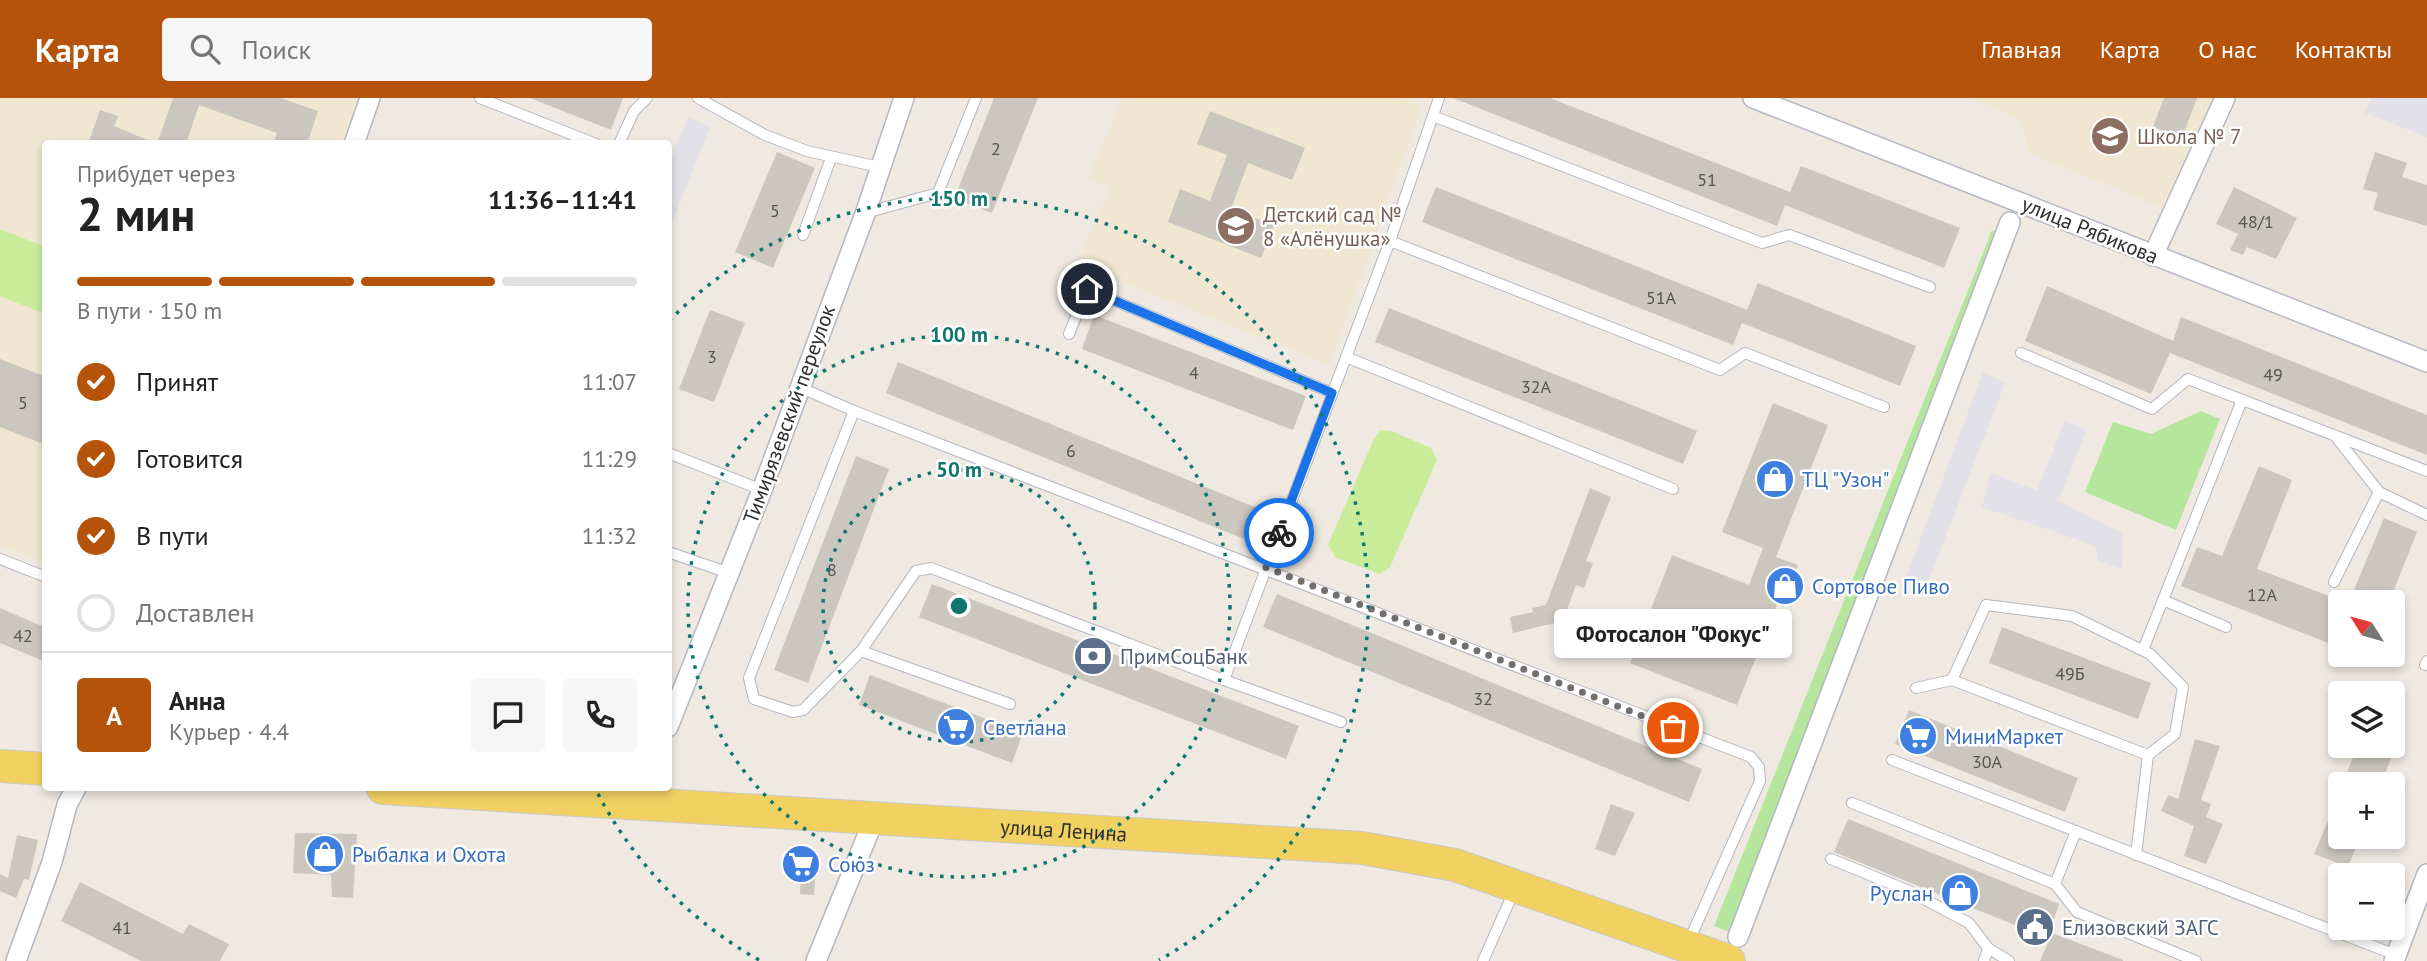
<!DOCTYPE html>
<html lang="ru">
<meta charset="utf-8">
<style>
:root{--surface:#fff;--page:#f6f6f6;--text:#222;--muted:#767676;--line:#e0e0e0;--accent:#b45309}
body{margin:0;font-family:"PT Sans",sans-serif;background:var(--page);color:var(--text);height:100vh;display:flex;flex-direction:column;font-size:26px;white-space:nowrap}
*{box-sizing:border-box;margin:0}
p{font-size:23px;color:var(--muted)}
.icon{flex:none;width:38px;height:38px;fill:none;stroke:currentColor;stroke-width:2;stroke-linecap:round;stroke-linejoin:round}
.map{position:relative;flex:1;overflow:hidden}
.side{position:absolute;left:42px;top:42px;width:630px;height:651px;display:flex;flex-direction:column;background:var(--surface);border-radius:7px;box-shadow:0 4px 10px #0003}
.side>*{flex:none}
.needle{width:46px;rotate:307deg}
.controls{position:absolute;left:2328px;top:492px;display:grid;gap:14px}
.controls a{display:grid;place-items:center;width:77px;height:77px;border-radius:7px;background:var(--surface);box-shadow:0 4px 10px #0003;font-size:35px}
.pin{position:absolute;display:grid;place-items:center;width:60px;height:60px;color:#fff;margin:-30px;border:4px solid #fff;border-radius:50%;box-shadow:0 2px 7px #0007}
.courier{position:absolute;display:grid;place-items:center;width:70px;height:70px;margin:-35px;border:5px solid #1a73e8;border-radius:50%;background:#fff;color:#222;box-shadow:0 2px 9px #0007}
.bubble{position:absolute;height:49px;border-radius:7px;background:var(--surface);box-shadow:0 4px 10px #0003;font-size:23px;font-weight:700;line-height:49px;text-align:center}
.head em{font-style:normal;font-weight:700}
.head div{display:flex;flex-direction:column-reverse}
.head{display:flex;align-items:center;justify-content:space-between;height:119px;padding:0 35px}
h1{font-size:46px;font-weight:700;line-height:52px}
.bar{display:grid;grid-template-columns:repeat(4,1fr);gap:10px 7px;align-content:center;height:84px;padding:0 35px}
.bar i{height:9px;border-radius:5px;background:var(--line)}
.bar .active{background:var(--accent)}
.bar p{grid-column:span 4}
.line{display:flex;align-items:center;gap:18px;padding:0 35px;border-top:2px solid var(--line)}
.line div{flex:1}
.round{display:grid;place-items:center;flex:none;width:74px;height:74px;border-radius:7px;background:var(--page)}
ol{padding:0 35px;list-style:none}
li{display:flex;align-items:center;gap:21px;height:77px}
li p{margin-inline-start:auto}
li .icon{padding:7px;border-radius:50%;background:var(--accent);color:#fff;stroke-width:4}
li:last-child{color:var(--muted)}
li i{width:38px;height:38px;border:4px solid var(--line);border-radius:50%}
header{display:flex;align-items:center;gap:42px;box-sizing:border-box;height:98px;padding:0 35px;background:var(--accent);color:#fff}
header strong{font-size:33px}
nav{display:flex;gap:38px;margin-inline-start:auto;font-size:24px}
.search{width:490px;height:63px;background:var(--page);display:flex;align-items:center;gap:18px;box-sizing:border-box;padding:0 24px;border-radius:7px;color:var(--muted);font-size:26px}
.map>svg:first-child{display:block}
.industrial{fill:#e3e1e8}
.education{fill:#f0e6d1}
.green{fill:#b6e59e}
.pitch{fill:#c9ec9a}
.building{fill:#cbc7bf}
.lines{fill:none;stroke-linecap:round;stroke-linejoin:round}
.lane-casing{stroke:#b4b7c1;stroke-width:12}
.street-casing{stroke:#b4b7c1;stroke-width:22}
.primary-casing{stroke:#c9c9c9;stroke-width:34}
.lane{stroke:#fff;stroke-width:10}
.street{stroke:#fff;stroke-width:19}
.primary{stroke:#f2d163;stroke-width:32}
.done{stroke:#726f6d;stroke-width:7;stroke-dasharray:0 12.6}
.route{stroke:#1a73e8;stroke-width:9}
.ring{fill:none;stroke:#0f766e;stroke-width:3.5;stroke-dasharray:3.5 7}
.labels{text-anchor:middle;dominant-baseline:central;stroke-width:5;stroke-linejoin:round;paint-order:stroke}
.number-label{font-size:18px;fill:#555452}
.education-label{font-size:21px;fill:#785e54;stroke:#fff;text-anchor:start}
.street-label{font-size:21px;fill:#2e2e2e;stroke:#fff}
.shop-label{font-size:21px;fill:#366cbe;stroke:#fff;text-anchor:start}
.service-label{font-size:21px;fill:#4e5e75;stroke:#fff;text-anchor:start}
.centre{fill:#0f766e;stroke:#fff;stroke-width:3.5}
.ring-label{font-size:21px;text-anchor:middle;font-weight:bold;fill:#0f766e;stroke:#fff;stroke-width:5;stroke-linejoin:round;paint-order:stroke}
</style>
<header>
<strong>Карта</strong>
<div class="search"><svg class="icon" aria-label="search" viewBox="0 0 24 24"><circle cx="10" cy="10" r="6"/><path d="M15 15l6 6"/></svg>Поиск</div>
<nav><a>Главная</a><a>Карта</a><a>О нас</a><a>Контакты</a></nav>
</header>
<div class="map">
<svg width="2427" height="863" viewBox="0 0 2427 863">
<rect width="100%" height="100%" fill="#efe9e1"/>
<!-- industrial -->
<g class="industrial">
<path d="M2372 0H2427V39L2365 15Z"/>
<path d="M688 19 710 29 669 133V65Z"/>
<path d="M1983 274 2005 285 1925 492 1904 485Z"/>
<path d="M2065 323 2087 332 2058 403 2123 435 2122 471 2098 463 2096 448 1982 409 1991 375 2037 393Z"/>
</g>
<!-- education -->
<g class="education">
<path d="M0 0 358 1 341 45 46 46 45 465 0 447Z"/>
<path d="M1123 0H1401L1422 7 1330 267 1077 166 1110 90 1089 79Z"/>
<path d="M1971 0H2213L2162 109 2030 56 2020 21Z"/>
</g>
<!-- green -->
<g class="green">
<path d="M1992 132 2015 142 1744 840 1714 828Z"/>
<path d="M2201 313 2220 321 2176 432 2085 394 2113 324 2151 336Z"/>
</g>
<!-- pitch -->
<g class="pitch">
<path d="M0 131 45 149V216L0 198Z"/>
<path d="M1380 332 1391 333 1431 350 1437 362 1390 469 1380 476 1335 459 1328 447 1373 343Z"/>
</g>
<!-- building -->
<g class="building">
<path d="M173 0H280L318 13 307 46H273L277 35 199 7 186 46H157Z"/>
<path d="M530 0H623L611 32Z"/>
<path d="M994 0H1038L992 115 954 101Z"/>
<path d="M1453 0H1550L1790 94 1801 68 1960 130 1944 170 1785 107 1777 128Z"/>
<path d="M2164 0H2197L2182 40 2153 29Z"/>
<path d="M100 12 118 18 114 28 157 46H88Z"/>
<path d="M1210 13 1305 50 1292 82 1248 65 1231 111 1274 127 1261 160 1168 124 1180 91 1210 103 1227 57 1197 46Z"/>
<path d="M777 54 815 70 773 170 735 154Z"/>
<path d="M2375 54 2407 65 2402 79 2427 87V128L2373 112 2378 95 2363 91Z"/>
<path d="M1436 89 1747 212 1758 185 1916 248 1900 288 1742 225 1733 247 1422 124Z"/>
<path d="M2234 89 2297 120 2276 161 2247 149 2243 157 2230 152 2238 136 2216 126Z"/>
<path d="M2047 188 2173 243 2181 219 2427 317V357L2170 255 2151 296 2025 243Z"/>
<path d="M1389 210 1697 333 1683 366 1375 244Z"/>
<path d="M710 212 745 225 714 304 679 291Z"/>
<path d="M1094 217 1306 298 1293 332 1082 251Z"/>
<path d="M0 261 46 279V347L0 329Z"/>
<path d="M898 264 1257 410 1244 441 886 295Z"/>
<path d="M1773 305 1828 327 1776 459 1798 467 1787 496 1782 494 1737 607 1630 565 1672 457 1749 487 1763 450 1722 434Z"/>
<path d="M856 358 889 371 808 585 774 572Z"/>
<path d="M2259 368 2292 382 2257 471 2340 502V526L2331 546 2181 488 2197 449 2222 458Z"/>
<path d="M1590 390 1611 399 1586 463 1593 465 1584 490 1576 487 1563 523 1513 535 1510 519 1533 514 1532 510 1546 507Z"/>
<path d="M2384 420 2417 434 2389 504H2349Z"/>
<path d="M932 486 1299 628 1286 661 919 519Z"/>
<path d="M1277 496 1702 671 1689 704 1263 529Z"/>
<path d="M0 510 46 530V564L0 545Z"/>
<path d="M2002 529 2151 585 2138 621 1989 565Z"/>
<path d="M870 577 1023 635 1012 665 859 607Z"/>
<path d="M1909 612 2078 680 2065 714 1895 646Z"/>
<path d="M2195 641 2220 648 2201 702 2211 706 2206 719 2223 726 2206 766 2184 758 2194 728 2161 713 2168 697 2178 701Z"/>
<path d="M2358 648H2396L2381 686H2342Z"/>
<path d="M2340 695V738H2360L2348 769 2314 756Z"/>
<path d="M1611 706 1635 715 1615 758 1595 751Z"/>
<path d="M1848 721 2059 806 2047 840 1834 754Z"/>
<path d="M295 735 357 736 353 800 332 799 331 777 293 775Z"/>
<path d="M17 737 38 742 29 782 24 781 16 800 0 793V776L8 780Z"/>
<path d="M788 752 817 755 814 797 800 796 801 778 785 776Z"/>
<path d="M80 784 183 836 189 826 229 846 220 863H141L61 823Z"/>
<path d="M2052 835 2123 862V863H2040Z"/>
</g>
<g class="lines">
<defs>
<g id="lane">
<path d="M480 0 596 46"/>
<path d="M698 0 765 37 807 53 879 69"/>
<path d="M1433 18 1762 145 1789 137 1930 189"/>
<path d="M619 46 634 13 647 0"/>
<path d="M865 115 938 95 976 0"/>
<path d="M803 137 831 60"/>
<path d="M1390 143 1720 272 1745 255 1884 309"/>
<path d="M1069 236 1087 191 1332 295"/>
<path d="M2021 255 2152 311 2188 281 2427 373"/>
<path d="M1346 259 1673 391"/>
<path d="M799 289 854 313 1751 659 1759 669 1760 683 1689 843"/>
<path d="M854 313 749 580 754 601 793 614 803 612 861 553 916 473 931 470 1224 582 1390 143 1439 0"/>
<path d="M2336 339 2379 394"/>
<path d="M668 355 762 392"/>
<path d="M668 454 729 475"/>
<path d="M0 461 46 479"/>
<path d="M2334 484 2379 394 2427 417"/>
<path d="M2226 529 2163 502 2242 302"/>
<path d="M2143 552 2163 502"/>
<path d="M861 553 1010 606"/>
<path d="M2425 567 2427 563"/>
<path d="M1224 582 1341 624"/>
<path d="M1952 582 1986 507 2072 518 2150 556 2183 589 2175 636 2148 657"/>
<path d="M1916 590 1952 582 2148 657 2136 757"/>
<path d="M1892 662 2396 857"/>
<path d="M1852 705 2055 786 2077 814 2196 863"/>
<path d="M1831 761 1909 793 1969 825 1988 850 1984 863"/>
<path d="M2055 786 2076 733"/>
<path d="M1988 850 2009 863"/>
<path d="M1483 863 1514 793"/>
</g>
<g id="street">
<path d="M1753 0 2427 264"/>
<path d="M354 46 370 0"/>
<path d="M2153 158 2225 0"/>
<path d="M668 629 762 392 865 116 904 0"/>
<path d="M1738 839 2010 124"/>
<path d="M16 863 52 764 67 707 76 690"/>
<path d="M816 863 875 719"/>
<path d="M2394 863 2427 776"/>
</g>
<g id="primary">
<path d="M0 668 46 671"/>
<path id="s1" d="M383 690 1362 750 1455 767 1729 863"/>
</g>
</defs>
<!-- lane casing -->
<use href="#lane" class="lane-casing"/>
<!-- street casing -->
<use href="#street" class="street-casing"/>
<!-- primary casing -->
<use href="#primary" class="primary-casing"/>
<!-- lane -->
<use href="#lane" class="lane"/>
<!-- street -->
<use href="#street" class="street"/>
<!-- primary -->
<use href="#primary" class="primary"/>
</g>
<g class="lines">
<!-- done -->
<path class="done" d="M1279 435 1265 469 1673 630"/>
<!-- route -->
<path class="route" d="M1087 191 1332 295 1279 435"/>
</g>
<!-- distance rings -->
<g class="ring">
<circle cx="959" cy="508" r="136"/>
<circle cx="959" cy="508" r="271"/>
<path d="M759 862A407 407 0 0 1 595 690M669 223A407 407 0 1 1 1159 862"/>
</g>
<!-- icons -->
<defs>
<symbol id="school-disc" viewBox="-11 -11 22 22"><circle r="9.5" fill="#8d6e63" stroke="#fff"/><path d="M0-5L7-2L0 1L-7-2ZM-4 1L0 2.5L4 1V4Q0 6-4 4Z" fill="#fff"/></symbol>
<symbol id="shop-disc" viewBox="-11 -11 22 22"><circle r="9.5" fill="#3f7fe0" stroke="#fff"/><path d="M-5-2.5h2.3a2.7 3.5 0 0 1 5.4 0H5L5.5 6h-11ZM-1.5-2.5h3a1.5 2.3 0 0 0-3 0Z" fill="#fff"/></symbol>
<symbol id="bank-disc" viewBox="-11 -11 22 22"><circle r="9.5" fill="#5c6f8a" stroke="#fff"/><path d="M-6-4H6V4H-6ZM0-2.3a2.3 2.3 0 1 0 0 4.6a2.3 2.3 0 1 0 0-4.6Z" fill="#fff"/></symbol>
<symbol id="supermarket-disc" viewBox="-11 -11 22 22"><circle r="9.5" fill="#3f7fe0" stroke="#fff"/><path d="M-6-5.5h2.5l.6 2H6L4.5 2H-2.5L-4.4-4H-6ZM-1.5 3.2a1.3 1.3 0 1 0 .1 0ZM3 3.2a1.3 1.3 0 1 0 .1 0Z" fill="#fff"/></symbol>
<symbol id="civic-disc" viewBox="-11 -11 22 22"><circle r="9.5" fill="#5c6f8a" stroke="#fff"/><path d="M-.6-6.5H3V-4.5H.6V-3L4-1V1h2V6H-6V1h2V-1L-.6-3ZM-1.2 2.5V6h2.4V2.5Z" fill="#fff"/></symbol>
</defs>
<g fill-rule="evenodd">
<use href="#school-disc" x="2088" y="16" width="44" height="44"/>
<use href="#school-disc" x="1214" y="106" width="44" height="44"/>
<use href="#shop-disc" x="1753" y="359" width="44" height="44"/>
<use href="#shop-disc" x="1763" y="466" width="44" height="44"/>
<use href="#bank-disc" x="1071" y="536" width="44" height="44"/>
<use href="#supermarket-disc" x="934" y="607" width="44" height="44"/>
<use href="#supermarket-disc" x="1896" y="616" width="44" height="44"/>
<use href="#shop-disc" x="303" y="734" width="44" height="44"/>
<use href="#supermarket-disc" x="779" y="744" width="44" height="44"/>
<use href="#shop-disc" x="1938" y="773" width="44" height="44"/>
<use href="#civic-disc" x="2013" y="807" width="44" height="44"/>
</g>
<g class="labels">
<!-- number labels -->
<g class="number-label">
<text x="996" y="50">2</text>
<text x="1707" y="81">51</text>
<text x="775" y="112">5</text>
<text x="2256" y="123">48/1</text>
<text x="1661" y="199">51А</text>
<text x="712" y="258">3</text>
<text x="1194" y="274">4</text>
<text x="2273" y="276">49</text>
<text x="1536" y="288">32А</text>
<text x="23" y="304">5</text>
<text x="1071" y="352">6</text>
<text x="832" y="471">8</text>
<text x="2262" y="496">12А</text>
<text x="23" y="537">42</text>
<text x="2070" y="575">49Б</text>
<text x="1483" y="600">32</text>
<text x="1987" y="663">30А</text>
<text x="122" y="829">41</text>
</g>
<!-- education labels -->
<g class="education-label">
<text x="2137" y="38">Школа № 7</text>
<text x="1263" y="116">Детский сад №<tspan x="1263" dy="24">8 «Алёнушка»</tspan></text>
</g>
<!-- street labels -->
<g class="street-label">
<text transform="translate(2090 132) rotate(22)">улица Рябикова</text>
<text transform="translate(789 316) rotate(-70)">Тимирязевский переулок</text>
<text stroke="none"><textPath href="#s1" startOffset="682">улица Ленина</textPath></text>
</g>
<!-- shop labels -->
<g class="shop-label">
<text x="1802" y="381">ТЦ "Узон"</text>
<text x="1812" y="488">Сортовое Пиво</text>
<text x="983" y="629">Светлана</text>
<text x="1945" y="638">МиниМаркет</text>
<text x="352" y="756">Рыбалка и Охота</text>
<text x="828" y="766">Союз</text>
<text x="1933" y="795" text-anchor="end">Руслан</text>
</g>
<!-- service labels -->
<g class="service-label">
<text x="1120" y="558">ПримСоцБанк</text>
<text x="2062" y="829">Елизовский ЗАГС</text>
</g>
</g>
<circle cx="959" cy="508" r="10" class="centre"/>
<g class="ring-label">
<text x="959" y="108">150 m</text>
<text x="959" y="244">100 m</text>
<text x="959" y="379">50 m</text>
</g>
</svg>
<div class="controls">
<a><svg class="needle" viewBox="-14 -14 28 28"><path d="M0-13l5 13h-10z" fill="#e53935"/><path d="M0 13l5-13h-10z" fill="#767676"/></svg></a>
<a><svg class="icon" aria-label="layers" viewBox="0 0 24 24"><path d="M12 4l9 5-9 5-9-5zM3 14l9 5 9-5"/></svg></a>
<a>+</a>
<a>−</a>
</div>
<div class="pin" style="left:1673px;top:630px;background:#ea580c"><svg class="icon" aria-label="bag" viewBox="0 0 24 24"><path d="M5 8h14l-1 12H6zM9 8a3 3 0 0 1 6 0"/></svg></div>
<div class="pin" style="left:1087px;top:191px;background:#1f2937"><svg class="icon" aria-label="home" viewBox="0 0 24 24"><path d="M3 11l9-7 9 7M6 9v11h12V9"/></svg></div>
<div class="courier" style="left:1279px;top:435px"><svg class="icon" aria-label="bike" viewBox="0 0 24 24"><circle cx="6" cy="16" r="4"/><circle cx="18" cy="16" r="4"/><path d="M6 16l4-8h5l3 8M10 8l3 8H6M13 5h3"/></svg></div>
<div class="bubble" style="left:1554px;top:511px;width:238px">Фотосалон &quot;Фокус&quot;</div>
<section class="side">
<div class="head"><div><h1>2 мин</h1><p>Прибудет через</p></div><em>11:36–11:41</em></div>
<div class="bar"><i class="active"></i><i class="active"></i><i class="active"></i><i></i><p>В пути · 150 m</p></div>
<ol>
<li><svg class="icon" aria-label="check" viewBox="0 0 24 24"><path d="M5 12l5 5 9-10"/></svg>Принят<p>11:07</p></li>
<li><svg class="icon" aria-label="check" viewBox="0 0 24 24"><path d="M5 12l5 5 9-10"/></svg>Готовится<p>11:29</p></li>
<li><svg class="icon" aria-label="check" viewBox="0 0 24 24"><path d="M5 12l5 5 9-10"/></svg>В пути<p>11:32</p></li>
<li><i></i>Доставлен</li>
</ol>
<div class="line" style="height:126px"><b class="round" style="background:var(--accent);color:#fff">А</b><div><b>Анна</b><p>Курьер · 4.4</p></div><a class="round"><svg class="icon" aria-label="chat" viewBox="0 0 24 24"><path d="M4 5h16v11H9l-5 4z"/></svg></a><a class="round"><svg class="icon" aria-label="phone" viewBox="0 0 24 24"><path d="M5 4h4l2 5-3 2q2 4 5 5l2-3 5 2v4C11 20 4 13 5 4z"/></svg></a></div>
</section>
</div>
